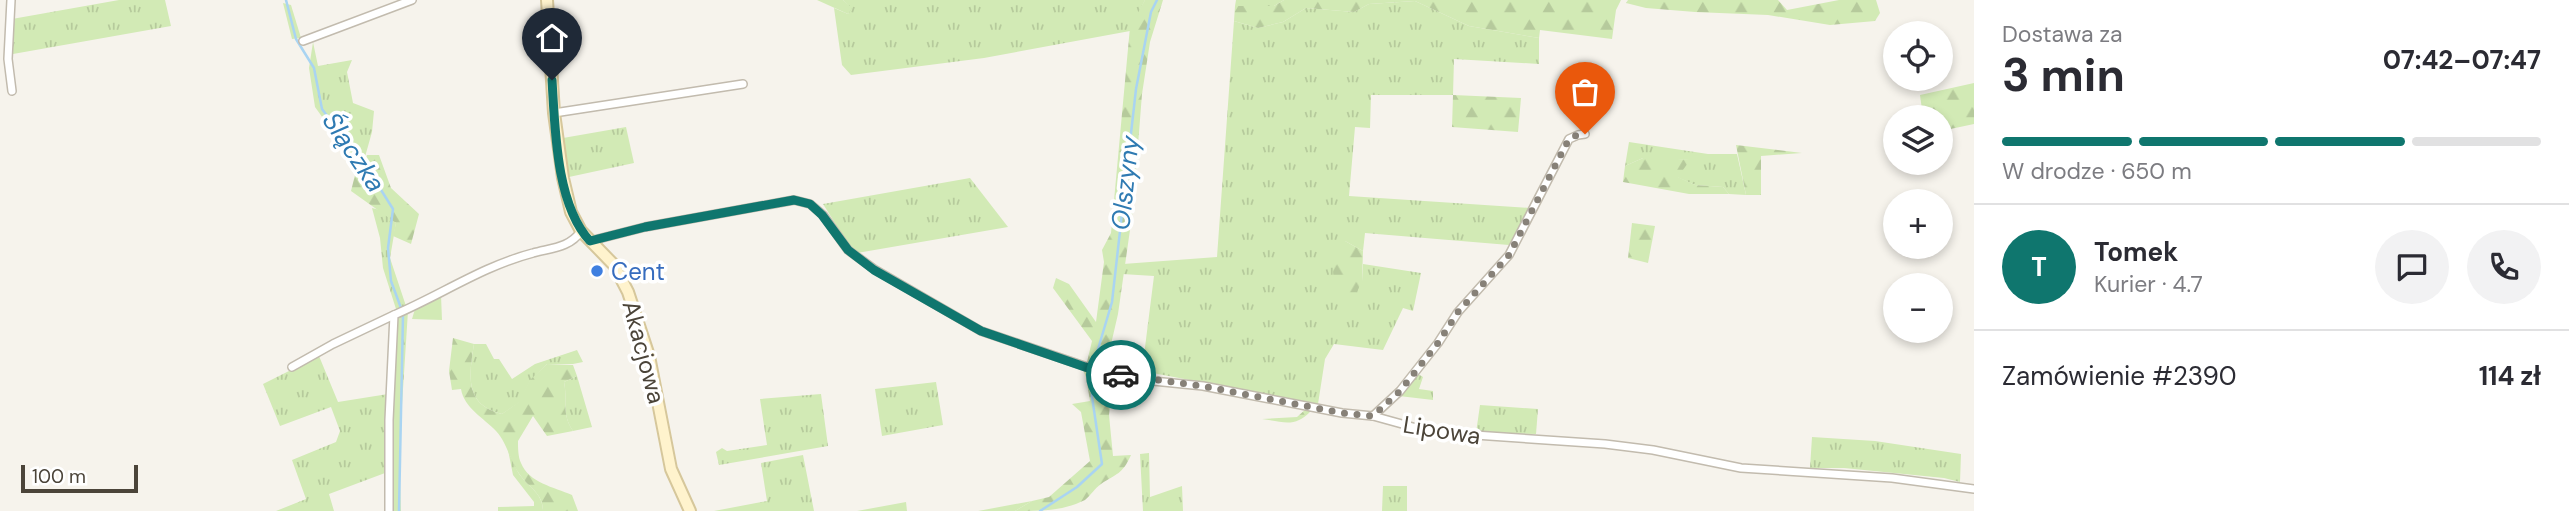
<!DOCTYPE html>
<html lang="pl">
<meta charset="utf-8">
<style>
:root{--surface:#fff;--page:#f2f2f3;--text:#2b2b33;--muted:#7c7c81;--line:#e1e1e2;--accent:#0f766e}
body{margin:0;font-family:"DM Sans",sans-serif;background:var(--page);color:var(--text);height:100vh;display:flex;flex-direction:column;font-size:26px;white-space:nowrap}
*{box-sizing:border-box;margin:0}
p{font-size:23px;color:var(--muted)}
.icon{flex:none;width:38px;height:38px;fill:none;stroke:currentColor;stroke-width:2;stroke-linecap:round;stroke-linejoin:round}
.map{position:relative;flex:1;overflow:hidden}
.sheet{display:flex;flex-direction:column;background:var(--surface);width:595px}
.sheet>*{flex:none}
.buttons{position:absolute;left:1883px;top:21px;display:grid;gap:14px}
.buttons a{display:grid;place-items:center;width:70px;height:70px;border-radius:50%;background:var(--surface);box-shadow:0 4px 10px #0003;font-size:35px}
.scale{position:absolute;left:21px;bottom:18px;width:117px;box-sizing:border-box;padding-left:7px;border:4px solid #4b4439;border-top:0;font-size:19px;line-height:24px;white-space:nowrap;color:#4b4439;-webkit-text-stroke:5px #fff;paint-order:stroke}
.pin{position:absolute;display:grid;place-items:center;width:60px;height:60px;color:#fff;margin:-72px -30px;border-radius:50% 50% 50% 0;rotate:-45deg;box-shadow:0 0 7px #0007}
.pin .icon{rotate:45deg}
.courier{position:absolute;display:grid;place-items:center;width:70px;height:70px;margin:-35px;border:5px solid #0f766e;border-radius:50%;background:#fff;color:#222;box-shadow:0 2px 9px #0007}
.headline em{font-style:normal;font-weight:700}
.headline div{display:flex;flex-direction:column-reverse}
.headline{display:flex;align-items:center;justify-content:space-between;height:119px;padding:0 28px}
h1{font-size:46px;font-weight:700;line-height:52px}
.bar{display:grid;grid-template-columns:repeat(4,1fr);gap:10px 7px;align-content:center;height:84px;padding:0 28px}
.bar i{height:9px;border-radius:5px;background:var(--line)}
.bar .current{background:var(--accent)}
.bar p{grid-column:span 4}
.line{display:flex;align-items:center;gap:18px;padding:0 28px;border-top:2px solid var(--line)}
.line div{flex:1}
.round{display:grid;place-items:center;flex:none;width:74px;height:74px;border-radius:37px;background:var(--page)}
main{display:flex;flex:1;min-height:0}
.map>svg:first-child{display:block}
.grass{fill:url(#grass-tufts)}
.forest{fill:url(#forest-firs)}
.lines{fill:none;stroke-linecap:round;stroke-linejoin:round}
.stream{stroke:#a9d4f2;stroke-width:2.5}
.street-casing{stroke:#c2bbae;stroke-width:10}
.secondary-casing{stroke:#d6c79b;stroke-width:14}
.street{stroke:#fff;stroke-width:7}
.secondary{stroke:#fff3cd;stroke-width:10}
.done{stroke:#878178;stroke-width:7;stroke-dasharray:0 12.6}
.route{stroke:#0f766e;stroke-width:9}
.shop-dot{fill:#3f7fe0;stroke:#fff;stroke-width:2.5}
.labels{text-anchor:middle;dominant-baseline:central;stroke-width:7;stroke-linejoin:round;paint-order:stroke}
.shop-label{font-size:24px;fill:#366cbe;stroke:#fff;text-anchor:start}
.street-label{font-size:24px;fill:#4b4439;stroke:#fff}
.water-label{font-size:26px;font-style:italic;fill:#2e7ab2;stroke:#fff}
</style>
<main>
<div class="map">
<svg width="1974" height="511" viewBox="0 0 1974 511">
<defs>
<pattern id="grass-tufts" width="24" height="20" patternUnits="userSpaceOnUse" patternTransform="scale(1.75)"><rect width="24" height="20" fill="#d2eab5"/><path d="M3 7l-1-3M5 7V3M7 7l1-3M15 17l-1-3M17 17v-4M19 17l1-3" fill="none" stroke="#b6ca9c"/></pattern>
<pattern id="forest-firs" width="22" height="20" patternUnits="userSpaceOnUse" patternTransform="scale(1.75)"><rect width="22" height="20" fill="#d2eab5"/><path d="M5 1l3.5 6h-7zM16 11l3.5 6h-7z" fill="#b6ca9c"/></pattern>
</defs>
<rect width="100%" height="100%" fill="#f6f3ec"/>
<!-- grass -->
<g class="grass">
<path d="M119 0H165L171 26 13 54 12 19Z"/>
<path d="M843 0H1145L1130 31 984 58 851 75 842 65 834 8 848 14 851 8Z"/>
<path d="M1236 0H1284L1274 6H1235Z"/>
<path d="M1415 1 1469 26 1539 38V64L1454 59 1453 95H1371L1370 128 1355 127 1349 196 1530 208 1509 245 1365 233 1363 251 1345 241 1362 281 1363 264 1421 273 1413 311 1403 308 1383 350 1334 344 1325 359 1318 404 1142 371 1154 276 1122 274 1123 264 1217 257 1234 21 1258 28 1283 22 1306 8 1354 12 1369 4Z"/>
<path d="M283 3 291 5 301 38 292 39Z"/>
<path d="M313 42 318 66 352 60 347 72 353 103 374 111 372 132 361 171 315 107 309 68Z"/>
<path d="M626 127 634 163 569 177 563 138Z"/>
<path d="M1629 142 1708 154H1737L1746 195 1729 194 1723 187 1695 185 1677 177 1689 160 1643 158 1625 166Z"/>
<path d="M970 178 1008 227 857 253 848 244 823 204Z"/>
<path d="M372 208 380 210 396 223 390 258 406 306 396 309 383 268 380 238Z"/>
<path d="M441 295 442 320 412 319 415 309Z"/>
<path d="M408 311 399 452 401 511H391L396 320Z"/>
<path d="M474 344H486L494 359H499L512 379 535 364 577 350 583 362 573 364H547L530 381 520 402 502 414C464 405 469 375 474 344Z"/>
<path d="M319 356 338 402 388 394 385 473 329 494 334 511H276L306 499 292 460 336 442 340 431 331 407 280 426 263 384Z"/>
<path d="M1418 374 1423 377 1419 389 1433 391V400L1399 396Z"/>
<path d="M577 376 592 427 573 431C561 413 568 402 564 382Z"/>
<path d="M936 382 943 425 882 436 875 389Z"/>
<path d="M821 394 828 446 719 465 716 452 722 448 727 451 767 445 760 399Z"/>
<path d="M1480 405 1538 409 1536 434 1476 433Z"/>
<path d="M1812 437 1875 441 1961 454 1960 482 1944 478 1844 468H1810Z"/>
<path d="M508 450C511 457 514 465 518 472 527 487 543 492 543 511H498V507L534 506V502L513 475Z"/>
<path d="M1149 453 1150 497 1182 486 1183 511H1143L1140 454Z"/>
<path d="M803 455 814 511H714L767 501 761 463Z"/>
<path d="M1383 486H1407V511H1382Z"/>
<path d="M1032 501 1015 511H978Z"/>
<path d="M906 502 907 511H857Z"/>
</g>
<!-- forest -->
<g class="forest">
<path d="M817 0H843L852 8 848 14Z"/>
<path d="M1145 0H1163L1150 42 1142 94 1133 209 1118 314 1106 366 1087 362 1092 341 1053 288 1056 278 1069 284 1096 322 1104 262 1102 250 1111 233 1130 27Z"/>
<path d="M1284 0H1621L1616 10 1612 39 1540 30 1539 38 1469 26 1415 1 1369 4 1354 12 1306 8 1283 22 1258 28 1234 21 1235 6H1274Z"/>
<path d="M1628 0H1778L1787 10 1839 0H1876L1880 13 1875 21 1830 25 1768 15 1695 12 1646 8 1626 3Z"/>
<path d="M1974 83V124L1941 131V117H1923L1920 95Z"/>
<path d="M1453 95 1521 98 1518 132 1452 127Z"/>
<path d="M1736 145 1802 153 1761 156V195H1746Z"/>
<path d="M367 155H379L391 188 419 214 411 244 393 236 396 223 351 191 357 167 361 170Z"/>
<path d="M1653 157 1690 160 1678 177 1695 185 1723 187 1729 194H1689L1623 182 1625 166 1643 158Z"/>
<path d="M1632 223 1655 226 1648 263 1628 258Z"/>
<path d="M1345 241 1363 251 1362 281 1354 297 1338 296C1331 271 1330 262 1345 241Z"/>
<path d="M453 338 474 344C469 375 464 405 502 414L519 402 530 380 547 364 573 365 577 376 564 382C568 402 561 413 573 431L547 436 533 416 518 441C518 447 518 457 521 463 529 483 554 487 572 495L578 511H543C543 493 529 488 520 475 510 462 508 444 496 431 484 418 464 408 461 389L452 390 449 371Z"/>
<path d="M1083 370 1104 376 1105 392 1111 398 1109 415 1113 456 1131 455C1122 475 1117 473 1101 484 1095 488 1091 495 1085 500 1063 511 1041 511 1015 511L1032 501 1049 497 1090 461 1081 412 1072 404 1090 401 1086 377Z"/>
<path d="M1306 409 1311 411C1295 428 1284 422 1262 419L1297 417Z"/>
</g>
<g class="lines">
<!-- stream -->
<g class="stream">
<path d="M286 0 296 39 314 68 322 109 371 174 393 209 388 248 391 281 401 308"/>
<path d="M1093 366 1112 302 1136 89 1151 12 1157 0"/>
<path d="M399 511 403 315"/>
<path d="M1040 511 1077 487 1102 464 1092 397V373"/>
</g>
<defs>
<g id="street">
<path d="M11 0 8 59 12 91"/>
<path d="M303 41 412 0"/>
<path d="M554 113 743 84"/>
<path d="M590 241 645 227 794 200 810 204 823 215 848 250 874 269 981 331 1099 371 1153 381 1203 386 1342 413 1373 416 1431 432 1605 444 1653 450 1741 468 1892 478 1974 489"/>
<path d="M292 367 333 344 394 315"/>
<path d="M1373 416 1400 391 1438 343 1458 312 1509 255 1569 139 1578 135 1585 134"/>
<path d="M389 511V420L394 315C441 295 483 266 533 253 550 248 570 248 581 231"/>
</g>
<path id="secondary" d="M547 0 554 113 563 178 571 212 581 231 614 265 628 292 649 356 671 469 690 511"/>
</defs>
<!-- street casing -->
<use href="#street" class="street-casing"/>
<!-- secondary casing -->
<use href="#secondary" class="secondary-casing"/>
<!-- street -->
<use href="#street" class="street"/>
<!-- secondary -->
<use href="#secondary" class="secondary"/>
</g>
<g class="lines">
<!-- done -->
<path class="done" d="M1121 375 1202 386 1342 413 1373 416 1400 391 1438 343 1458 312 1509 255 1569 139 1577 135 1585 134"/>
<!-- route -->
<path class="route" d="M552 80C555 128 556 205 590 241L645 227 794 200 810 204 822 215 848 250 874 270 981 331 1085 367 1121 375"/>
</g>
<!-- markers -->
<circle class="shop-dot" cx="597" cy="271" r="7"/>
<g class="labels">
<!-- shop labels -->
<g class="shop-label">
<text x="611" y="271">Cent</text>
</g>
<!-- street labels -->
<g class="street-label">
<text transform="translate(644 352) rotate(75)">Akacjowa</text>
<text transform="translate(1442 430) rotate(9)">Lipowa</text>
</g>
<!-- water labels -->
<g class="water-label">
<text transform="translate(354 152) rotate(56)">Ślączka</text>
<text transform="translate(1125 183) rotate(-84)">Olszyny</text>
</g>
</g>
</svg>
<div class="buttons">
<a><svg class="icon" aria-label="locate" viewBox="0 0 24 24"><circle cx="12" cy="12" r="6"/><path d="M12 2v4M12 18v4M2 12h4M18 12h4"/></svg></a>
<a><svg class="icon" aria-label="layers" viewBox="0 0 24 24"><path d="M12 4l9 5-9 5-9-5zM3 14l9 5 9-5"/></svg></a>
<a>+</a>
<a>−</a>
</div>
<div class="scale">100 m</div>
<div class="pin" style="left:1585px;top:134px;background:#ea580c"><svg class="icon" aria-label="bag" viewBox="0 0 24 24"><path d="M5 8h14l-1 12H6zM9 8a3 3 0 0 1 6 0"/></svg></div>
<div class="pin" style="left:552px;top:80px;background:#1f2937"><svg class="icon" aria-label="home" viewBox="0 0 24 24"><path d="M3 11l9-7 9 7M6 9v11h12V9"/></svg></div>
<div class="courier" style="left:1121px;top:375px"><svg class="icon" aria-label="car" viewBox="0 0 24 24"><path d="M5 17H2v-5l4-1 3-4h7l3 4 3 1v5h-3M9 17h6M6 11h13"/><circle cx="7" cy="17" r="2"/><circle cx="17" cy="17" r="2"/></svg></div>
</div>
<section class="sheet">
<div class="headline"><div><h1>3 min</h1><p>Dostawa za</p></div><em>07:42–07:47</em></div>
<div class="bar"><i class="current"></i><i class="current"></i><i class="current"></i><i></i><p>W drodze · 650 m</p></div>
<div class="line" style="height:126px"><b class="round" style="background:var(--accent);color:#fff">T</b><div><b>Tomek</b><p>Kurier · 4.7</p></div><a class="round"><svg class="icon" aria-label="chat" viewBox="0 0 24 24"><path d="M4 5h16v11H9l-5 4z"/></svg></a><a class="round"><svg class="icon" aria-label="phone" viewBox="0 0 24 24"><path d="M5 4h4l2 5-3 2q2 4 5 5l2-3 5 2v4C11 20 4 13 5 4z"/></svg></a></div>
<div class="line" style="height:91px"><div>Zamówienie #2390</div><b>114 zł</b></div>
</section>
</main>
